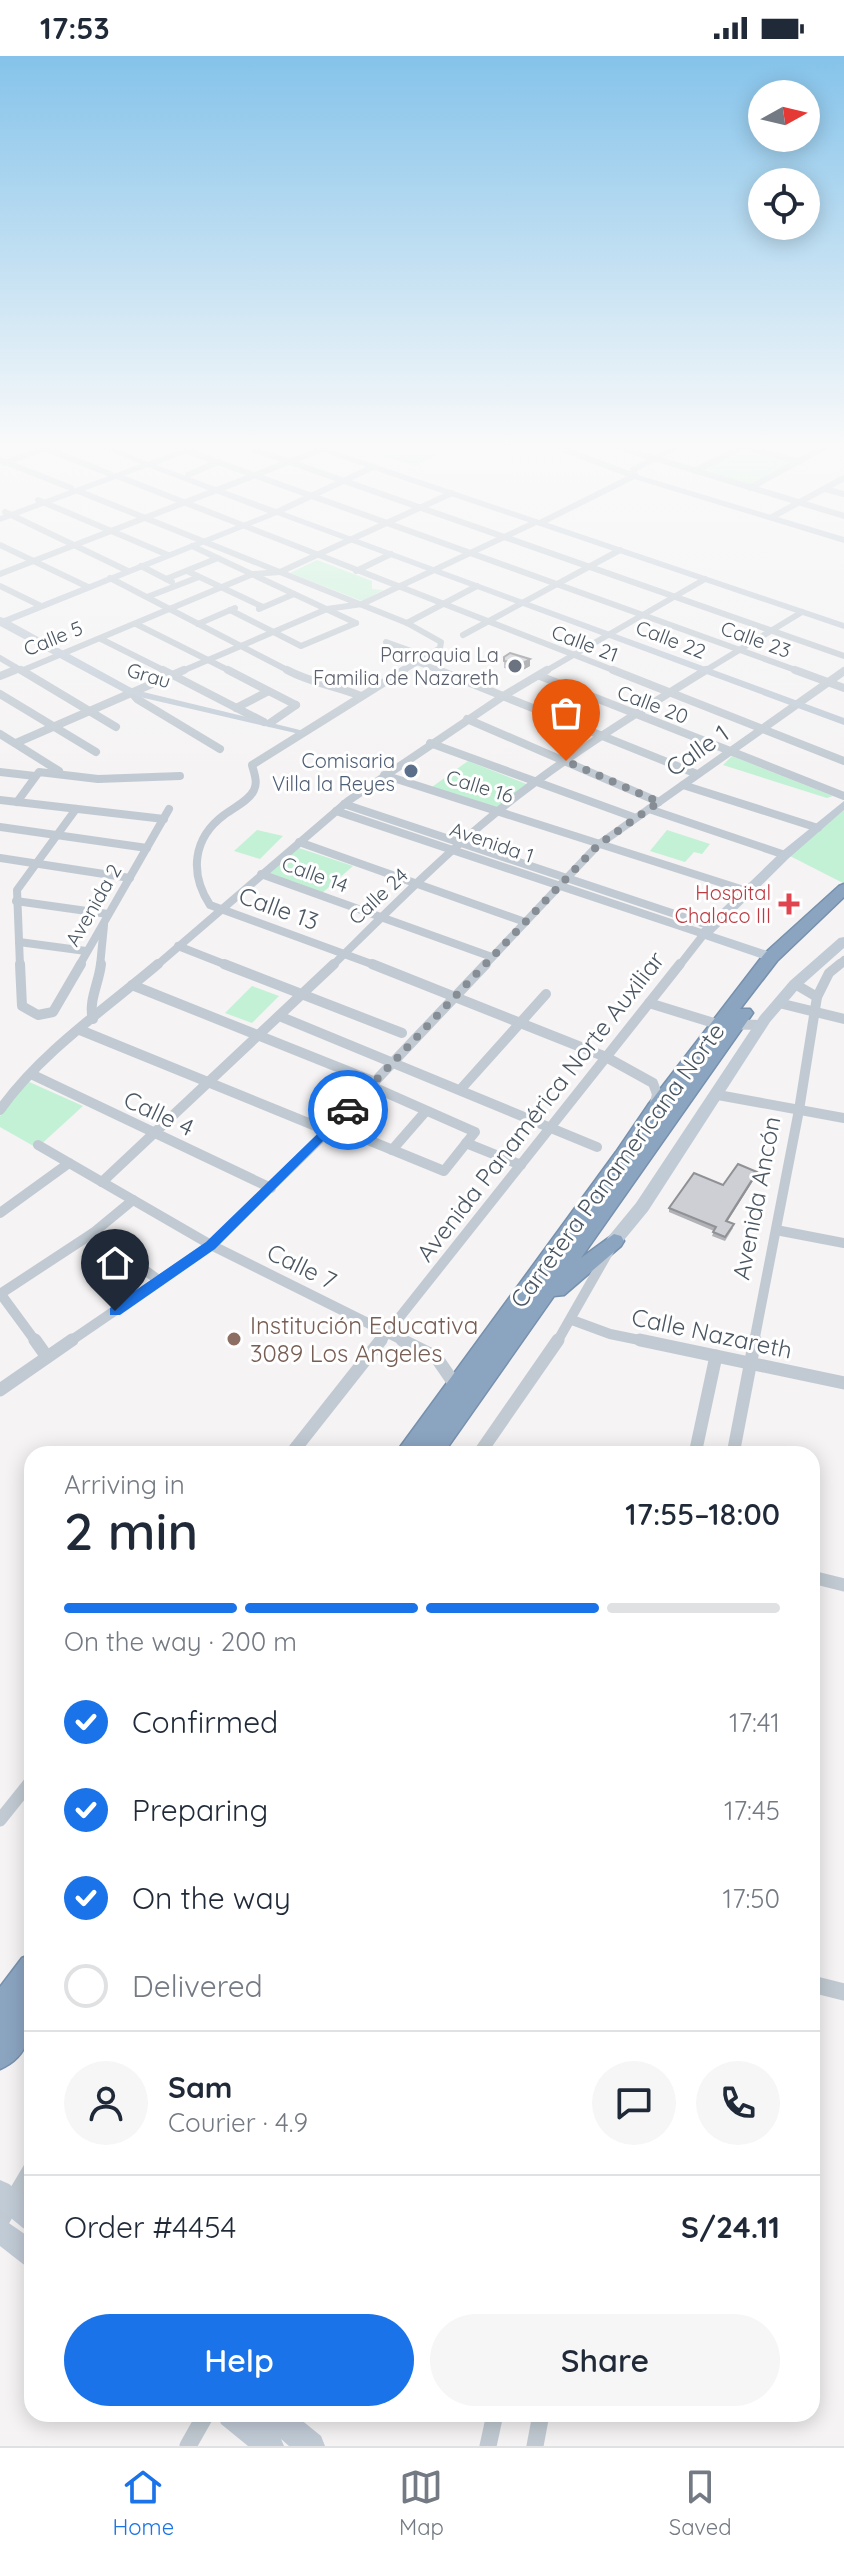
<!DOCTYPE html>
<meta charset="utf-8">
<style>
:root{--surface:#fff;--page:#f6f6f7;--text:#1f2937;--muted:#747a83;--line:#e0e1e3;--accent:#1a73e8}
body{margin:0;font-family:Quicksand,sans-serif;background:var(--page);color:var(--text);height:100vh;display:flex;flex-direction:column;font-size:30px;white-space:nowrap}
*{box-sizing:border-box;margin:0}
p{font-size:26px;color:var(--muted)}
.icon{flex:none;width:44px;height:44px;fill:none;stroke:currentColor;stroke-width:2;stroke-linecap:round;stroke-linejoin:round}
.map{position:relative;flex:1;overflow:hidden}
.side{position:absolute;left:24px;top:1390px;width:796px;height:976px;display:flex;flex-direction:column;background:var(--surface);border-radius:24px;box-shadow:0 4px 20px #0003}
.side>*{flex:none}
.needle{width:52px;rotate:82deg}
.tools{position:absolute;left:748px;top:24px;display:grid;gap:16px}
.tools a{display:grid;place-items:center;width:72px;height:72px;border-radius:50%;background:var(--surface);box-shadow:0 4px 20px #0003;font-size:40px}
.pin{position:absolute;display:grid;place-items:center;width:68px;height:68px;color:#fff;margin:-82px -34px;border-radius:50% 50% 50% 0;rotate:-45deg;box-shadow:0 0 8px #0007}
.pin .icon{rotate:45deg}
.courier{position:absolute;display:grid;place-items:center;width:80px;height:80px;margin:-40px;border:6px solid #1a73e8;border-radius:50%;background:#fff;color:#222;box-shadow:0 2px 10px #0007}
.overview em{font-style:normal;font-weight:600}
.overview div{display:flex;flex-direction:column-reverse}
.overview{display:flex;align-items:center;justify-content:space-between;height:136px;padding:0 40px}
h1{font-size:52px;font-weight:600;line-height:60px}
.bar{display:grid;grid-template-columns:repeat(4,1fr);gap:12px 8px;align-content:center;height:96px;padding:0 40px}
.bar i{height:10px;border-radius:6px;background:var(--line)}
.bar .selected{background:var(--accent)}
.bar p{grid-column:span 4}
.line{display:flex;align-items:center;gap:20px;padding:0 40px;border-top:2px solid var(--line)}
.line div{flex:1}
.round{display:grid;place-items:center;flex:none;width:84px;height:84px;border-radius:42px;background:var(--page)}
ol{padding:0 40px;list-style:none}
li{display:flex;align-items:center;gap:24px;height:88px}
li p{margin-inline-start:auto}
li .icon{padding:8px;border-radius:50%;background:var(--accent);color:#fff;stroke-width:4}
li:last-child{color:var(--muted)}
li i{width:44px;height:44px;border:4px solid var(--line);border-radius:50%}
.action{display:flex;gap:16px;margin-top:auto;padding:16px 40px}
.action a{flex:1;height:92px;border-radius:48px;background:var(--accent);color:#fff;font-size:32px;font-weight:600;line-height:92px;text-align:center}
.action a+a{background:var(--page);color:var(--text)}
.status{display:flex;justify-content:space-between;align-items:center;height:56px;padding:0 40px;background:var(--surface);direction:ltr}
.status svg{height:22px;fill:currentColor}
.tab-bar{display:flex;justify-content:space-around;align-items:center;height:112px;border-top:2px solid var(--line);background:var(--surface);font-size:22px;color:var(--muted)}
.tab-bar a{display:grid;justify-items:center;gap:4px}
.tab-bar .selected{color:var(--accent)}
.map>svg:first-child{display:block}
.green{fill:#c3f1d5}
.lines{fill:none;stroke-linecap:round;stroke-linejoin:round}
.highway-casing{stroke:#7690ad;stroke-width:3}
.street-far4{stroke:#c1cad2;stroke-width:6}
.street-far3{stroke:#c1cad2;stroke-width:8}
.street-far2{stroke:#c1cad2;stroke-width:10}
.street-far1{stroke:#c1cad2;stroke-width:13}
.street{stroke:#c1cad2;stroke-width:17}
.secondary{fill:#c1cbd6;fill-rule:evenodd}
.highway{fill:#8ba5c1;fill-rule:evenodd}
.wall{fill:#b0b2b7}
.shaded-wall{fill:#909195}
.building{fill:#cdcfd5;stroke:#909195;stroke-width:2}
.route{fill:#1a73e8}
.done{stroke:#868d94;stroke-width:8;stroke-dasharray:0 14.4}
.worship-dot{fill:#6b7280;stroke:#fff;stroke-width:3}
.service-dot{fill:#5c6f8a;stroke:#fff;stroke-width:3}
.health-dot{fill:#e0444e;stroke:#fff;stroke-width:3}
.education-dot{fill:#8d6e63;stroke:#fff;stroke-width:3}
.labels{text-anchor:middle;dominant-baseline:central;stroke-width:6;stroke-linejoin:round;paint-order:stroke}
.far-street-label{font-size:20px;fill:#4a5661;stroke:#fff}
.far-worship-label{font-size:20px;fill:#5b616d;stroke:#fff;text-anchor:end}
.far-service-label{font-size:20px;fill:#4e5e75;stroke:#fff;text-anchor:end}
.far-health-label{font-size:20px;fill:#be3a42;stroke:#fff;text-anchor:end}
.street-label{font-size:24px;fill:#4a5661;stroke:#fff}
.education-label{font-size:24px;fill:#785e54;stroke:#fff;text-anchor:start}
</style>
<div class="status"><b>17:53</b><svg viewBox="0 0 49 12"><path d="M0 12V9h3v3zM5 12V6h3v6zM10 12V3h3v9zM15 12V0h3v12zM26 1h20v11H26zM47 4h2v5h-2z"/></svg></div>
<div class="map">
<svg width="844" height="2390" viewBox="0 0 844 2390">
<rect width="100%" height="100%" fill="#f5f3f3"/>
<!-- green -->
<g class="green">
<path d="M402 387H463L415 410 378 398Z"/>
<path d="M742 393 790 407 749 430 701 415Z"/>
<path d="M317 504 372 525V533L383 534 362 545 290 517Z"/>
<path d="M732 700 833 740 827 742 723 709Z"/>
<path d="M468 705 529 729 496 752 432 731Z"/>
<path d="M844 754V826L843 827 790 800Z"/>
<path d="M257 774 283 780 260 803 234 795Z"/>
<path d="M667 774 710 788 702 798 694 796 685 806 650 795Z"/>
<path d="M299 792 353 810 321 838 266 818Z"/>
<path d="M252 930 279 940 252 967 225 957Z"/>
<path d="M27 1025 83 1050 37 1092 0 1071V1060Z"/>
</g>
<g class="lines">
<defs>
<g id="highway">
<path d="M844 828V841L777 905 740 953H750L753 957 581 1202 614 1178 621 1180 624 1185 621 1190 564 1239 554 1240 443 1398H395L616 1096 648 1049 765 897 839 830Z"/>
<path d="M32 1898V1936L29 1941 32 1939C32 1969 33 1999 0 2013V1931L22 1902Z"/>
</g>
</defs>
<!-- highway casing -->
<use href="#highway" class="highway-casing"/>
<!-- street-far4 -->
<g class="street-far4">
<path d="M32 387 110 418"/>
<path d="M167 387 180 392"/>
<path d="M236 387 844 600"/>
<path d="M547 387 634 420"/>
<path d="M605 387 844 460"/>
<path d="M733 387 799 406"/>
<path d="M187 395 801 616"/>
<path d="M0 404 71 432"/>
<path d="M4 407 60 387"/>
<path d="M695 415 744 390"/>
<path d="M188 419 218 406"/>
<path d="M117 420 618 616"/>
<path d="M750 432 832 387"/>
<path d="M825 433 844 438"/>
<path d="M78 435 407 567 441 586 440 592 401 616"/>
<path d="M38 444 168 499"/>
<path d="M5 456 128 515"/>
<path d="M772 461 844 422"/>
<path d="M540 467 634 420"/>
<path d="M0 489 88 531"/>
<path d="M192 490 356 567"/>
<path d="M141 510 172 526"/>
<path d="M187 515 263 551"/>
<path d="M356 515 391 498"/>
<path d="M0 518 338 387"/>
<path d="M110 522 291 616"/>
<path d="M166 523 218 502"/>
<path d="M0 530 41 550"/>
<path d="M147 541 199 521"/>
<path d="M259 553 294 538"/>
<path d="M230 554 301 590 356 567"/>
<path d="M407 567 477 530"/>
<path d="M136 568 232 616"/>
<path d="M198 568 235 552"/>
<path d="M463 579 620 494"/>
<path d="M101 583 167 616"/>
<path d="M386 586 425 600"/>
<path d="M0 602 24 616"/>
<path d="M417 606 443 616"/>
<path d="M21 615 253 518 280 516 452 437"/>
<path d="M10 616 19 613"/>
<path d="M180 616 327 553 362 548 536 466"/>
<path d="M544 616 705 523"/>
<path d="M703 616 802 556"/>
</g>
<!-- street-far3 -->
<g class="street-far3">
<path d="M21 614 116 671"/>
<path d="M163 614 264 666"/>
<path d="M228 614 296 649"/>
<path d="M287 614C311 627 336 630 361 640"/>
<path d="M438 614 697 718"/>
<path d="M613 614 844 705"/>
<path d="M795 614 844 632"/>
<path d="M0 620 15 614"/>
<path d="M540 620 844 740"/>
<path d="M131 636 137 643 220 693"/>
<path d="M0 638 96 696"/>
<path d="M236 652 267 636"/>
<path d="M467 663 659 746"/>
<path d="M270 667 296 649"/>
<path d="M0 678 59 715"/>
<path d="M16 687 184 614"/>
<path d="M430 687 636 762"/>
<path d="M0 716 35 720"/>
<path d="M384 719 747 835"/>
<path d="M683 729 818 772"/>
<path d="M0 744 164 763"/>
<path d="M17 746 39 716 98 723 180 720"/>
<path d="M344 748 711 870"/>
<path d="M649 753 785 799"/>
<path d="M336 755 704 878 679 910"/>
<path d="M0 771 147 792"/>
<path d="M299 786 525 866"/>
<path d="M0 802 130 822"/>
<path d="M261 818 492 901"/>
<path d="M16 845 108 858"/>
<path d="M19 886 86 895"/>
<path d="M178 890 229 910"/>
<path d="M20 910 17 834 76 753"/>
<path d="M79 910 169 753"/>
<path d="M100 910 104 869"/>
<path d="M156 910 348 745 505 639 547 614"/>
<path d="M332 910C386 857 439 803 498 755 563 702 635 658 706 614"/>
<path d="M377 910 210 849C189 817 193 782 224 759 233 752 249 745 254 734 258 726 254 717 252 709L404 614"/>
<path d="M484 910 598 789 844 615"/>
<path d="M837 910 844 904"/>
</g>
<!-- street-far2 -->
<g class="street-far2">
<path d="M20 908 22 950 38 959 53 956 81 908"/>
<path d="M224 908 402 977"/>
<path d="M372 908 606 1001 653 1027 657 1038 654 1052"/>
<path d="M795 928 817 941"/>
<path d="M132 929 375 1026"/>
<path d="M649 947 717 968 761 969"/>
<path d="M779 947 844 963"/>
<path d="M279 960 597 1091"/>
<path d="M93 963C88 945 99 927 101 908"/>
<path d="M80 974 328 1075"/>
<path d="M31 1018 271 1132"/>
<path d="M460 1034 546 938"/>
<path d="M718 1039 844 1062"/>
<path d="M0 1054C40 997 105 953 158 908"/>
<path d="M334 1070 444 1115 475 1076 371 1030"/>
<path d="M466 1087 521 1109"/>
<path d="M38 1089 211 1189 406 1286"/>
<path d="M392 1094 426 1055"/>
<path d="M102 1126 334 908"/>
<path d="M0 1157 69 1107"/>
<path d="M776 1174 844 1187"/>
<path d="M93 1177 160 1225"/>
<path d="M0 1237 36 1286"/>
<path d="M0 1238 93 1177 133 1144"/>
<path d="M572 1264 610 1278 649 1286"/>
<path d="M69 1286 211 1189 328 1075 486 908"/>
<path d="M380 1286 680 908"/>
<path d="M557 1286 610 1193"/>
<path d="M754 1286 799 1054 817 941 829 917 840 908"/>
</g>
<!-- street-far1 -->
<g class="street-far1">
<path d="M35 1284 47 1301"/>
<path d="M402 1284 436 1301 456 1330"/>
<path d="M640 1284 844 1327"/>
<path d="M0 1334 72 1284"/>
<path d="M291 1398 381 1284"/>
<path d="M479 1398 558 1284"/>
<path d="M695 1398 716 1300"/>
<path d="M733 1398 755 1284"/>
<path d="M812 1521 844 1529"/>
<path d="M0 1764 32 1724"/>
</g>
<!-- street -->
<g class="street">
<path d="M812 1928 844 1936"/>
<path d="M0 2166 32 2112"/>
<path d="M188 2390 206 2358"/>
<path d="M488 2390 495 2358"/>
<path d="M535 2390 541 2358"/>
</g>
<!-- secondary -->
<g class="secondary">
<path d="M89 387H101L148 406 199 387H211L156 409 276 453 366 411 299 387H311L844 567V573L374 414 284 456 844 662V669L277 459 11 566 135 634 304 675V679L127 638 0 570V561L4 562 268 457 148 411 0 466V460L141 408Z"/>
<path d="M679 387H689L637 415 638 419 844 481V487L631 422 630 412Z"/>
<path d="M819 387 844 390V395L820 389Z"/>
<path d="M844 745V754L789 802 713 877 776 898V904H766L699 881V875L781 796Z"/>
<path d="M844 881V892L800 931 770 966 648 1155 620 1189H608L606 1185 608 1181 636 1147 760 960 790 925 839 882Z"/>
<path d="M0 2124 9 2128 32 2147V2176L23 2172 0 2153Z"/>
<path d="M0 2161 32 2183V2212L23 2208 0 2190Z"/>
<path d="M217 2358H253L261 2365 258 2358H294L321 2380 325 2390H289L281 2383 284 2390H248L221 2368Z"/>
</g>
<!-- highway -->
<use href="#highway" class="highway"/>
</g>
<!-- wall -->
<g class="wall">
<path d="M504 601 530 603V610L521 615 504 612Z"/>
<path d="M756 1120 727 1166 733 1172 725 1185 712 1180 714 1175 669 1156V1152L723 1129Z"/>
</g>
<!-- shaded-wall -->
<g class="shaded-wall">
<path d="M530 603V610L521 615V608Z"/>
<path d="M757 1116 756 1120 725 1169 726 1165Z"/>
</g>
<!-- building -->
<g class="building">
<path d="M510 597 530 603 521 608 504 605V601Z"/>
<path d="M738 1108 757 1116 726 1165 734 1168 725 1181 713 1176 716 1171 669 1152 694 1117 723 1129Z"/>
</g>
<!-- sky -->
<linearGradient id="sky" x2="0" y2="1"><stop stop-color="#85c3ea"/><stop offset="0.54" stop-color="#fafafa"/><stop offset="1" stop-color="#fafafa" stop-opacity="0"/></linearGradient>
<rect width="844" height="722" fill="url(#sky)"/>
<!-- route -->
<path class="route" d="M344 1052 354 1054 215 1193 120 1259H110V1252L206 1186Z"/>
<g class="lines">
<!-- done -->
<path class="done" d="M348 1054 598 789 659 746 566 705"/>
</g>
<!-- markers -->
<circle class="worship-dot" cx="515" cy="610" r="8"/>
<circle class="service-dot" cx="411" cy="715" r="8"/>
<path class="health-dot" d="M785 836h8v8h8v8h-8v8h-8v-8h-8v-8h8z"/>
<circle class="education-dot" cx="234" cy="1283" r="8"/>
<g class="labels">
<!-- far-street labels -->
<g class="far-street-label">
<text transform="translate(53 582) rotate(-22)">Calle 5</text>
<text transform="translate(671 583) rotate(21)">Calle 22</text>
<text transform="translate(756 583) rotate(20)">Calle 23</text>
<text transform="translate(585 587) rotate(21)">Calle 21</text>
<text transform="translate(149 619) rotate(17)">Grau</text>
<text transform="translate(653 648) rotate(21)">Calle 20</text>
<text transform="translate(480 730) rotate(17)">Calle 16</text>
<text transform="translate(492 786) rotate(19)">Avenida 1</text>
<text transform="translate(315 818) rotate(20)">Calle 14</text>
<text transform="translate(378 840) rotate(-43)">Calle 24</text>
<text transform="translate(93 849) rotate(-60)">Avenida 2</text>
</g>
<!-- far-worship labels -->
<g class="far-worship-label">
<text x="499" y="598">Parroquia La<tspan x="499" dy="23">Familia de Nazareth</tspan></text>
</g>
<!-- far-service labels -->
<g class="far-service-label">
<text x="395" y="704">Comisaria<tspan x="395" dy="23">Villa la Reyes</tspan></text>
</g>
<!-- far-health labels -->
<g class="far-health-label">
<text x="771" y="836">Hospital<tspan x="771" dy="23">Chalaco III</tspan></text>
</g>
<!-- street labels -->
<g class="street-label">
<text transform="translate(697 694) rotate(-35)">Calle 1</text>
<text transform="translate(279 852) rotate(20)">Calle 13</text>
<text transform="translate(540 1050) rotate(-52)">Avenida Panamérica Norte Auxiliar</text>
<text transform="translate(159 1057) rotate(25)">Calle 4</text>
<text transform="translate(617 1109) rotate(-54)">Carretera Panamericana Norte</text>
<text transform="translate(756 1142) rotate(-79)">Avenida Ancón</text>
<text transform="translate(302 1210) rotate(26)">Calle 7</text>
<text transform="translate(712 1277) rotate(12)">Calle Nazareth</text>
</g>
<!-- education labels -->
<g class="education-label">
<text x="250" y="1269">Institución Educativa<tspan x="250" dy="28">3089 Los Angeles</tspan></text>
</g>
</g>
</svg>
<div class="tools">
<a><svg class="needle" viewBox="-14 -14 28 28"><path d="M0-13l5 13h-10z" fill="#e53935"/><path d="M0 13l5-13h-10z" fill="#747a83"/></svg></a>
<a><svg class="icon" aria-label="locate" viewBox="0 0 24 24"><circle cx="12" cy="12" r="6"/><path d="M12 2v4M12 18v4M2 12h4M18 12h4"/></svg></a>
</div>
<div class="pin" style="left:566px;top:705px;background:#ea580c"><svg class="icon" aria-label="bag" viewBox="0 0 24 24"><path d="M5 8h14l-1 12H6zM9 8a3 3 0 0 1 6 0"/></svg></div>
<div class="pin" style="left:115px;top:1255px;background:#1f2937"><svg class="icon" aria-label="home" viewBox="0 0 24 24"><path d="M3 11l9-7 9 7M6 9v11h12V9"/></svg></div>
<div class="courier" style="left:348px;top:1054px"><svg class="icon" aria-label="car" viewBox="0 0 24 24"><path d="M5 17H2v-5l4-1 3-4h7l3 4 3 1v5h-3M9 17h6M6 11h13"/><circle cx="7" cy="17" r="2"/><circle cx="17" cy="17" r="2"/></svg></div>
<section class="side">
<div class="overview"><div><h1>2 min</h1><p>Arriving in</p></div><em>17:55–18:00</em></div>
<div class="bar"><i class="selected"></i><i class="selected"></i><i class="selected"></i><i></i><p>On the way · 200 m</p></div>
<ol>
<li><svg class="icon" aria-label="check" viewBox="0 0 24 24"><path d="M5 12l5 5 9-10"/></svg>Confirmed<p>17:41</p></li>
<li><svg class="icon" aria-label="check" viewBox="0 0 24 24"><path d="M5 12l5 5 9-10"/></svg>Preparing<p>17:45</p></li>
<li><svg class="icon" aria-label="check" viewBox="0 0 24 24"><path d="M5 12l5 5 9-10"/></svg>On the way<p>17:50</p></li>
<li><i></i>Delivered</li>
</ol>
<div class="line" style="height:144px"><a class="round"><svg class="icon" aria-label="person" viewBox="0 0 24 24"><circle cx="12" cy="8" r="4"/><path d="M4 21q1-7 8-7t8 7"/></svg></a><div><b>Sam</b><p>Courier · 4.9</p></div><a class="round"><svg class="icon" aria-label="chat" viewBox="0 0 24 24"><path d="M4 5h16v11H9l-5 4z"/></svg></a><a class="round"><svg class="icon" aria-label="phone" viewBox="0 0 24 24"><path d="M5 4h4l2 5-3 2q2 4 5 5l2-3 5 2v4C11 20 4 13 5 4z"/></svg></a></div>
<div class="line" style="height:104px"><div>Order #4454</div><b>S/24.11</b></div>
<div class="action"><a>Help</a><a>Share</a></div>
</section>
</div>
<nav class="tab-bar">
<a class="selected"><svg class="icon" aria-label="home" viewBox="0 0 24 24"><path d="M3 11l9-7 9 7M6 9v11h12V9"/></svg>Home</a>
<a><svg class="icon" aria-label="map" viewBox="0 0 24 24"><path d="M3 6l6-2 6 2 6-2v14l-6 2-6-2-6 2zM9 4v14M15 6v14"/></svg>Map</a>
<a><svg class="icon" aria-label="saved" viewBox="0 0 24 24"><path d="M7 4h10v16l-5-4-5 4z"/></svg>Saved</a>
</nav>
